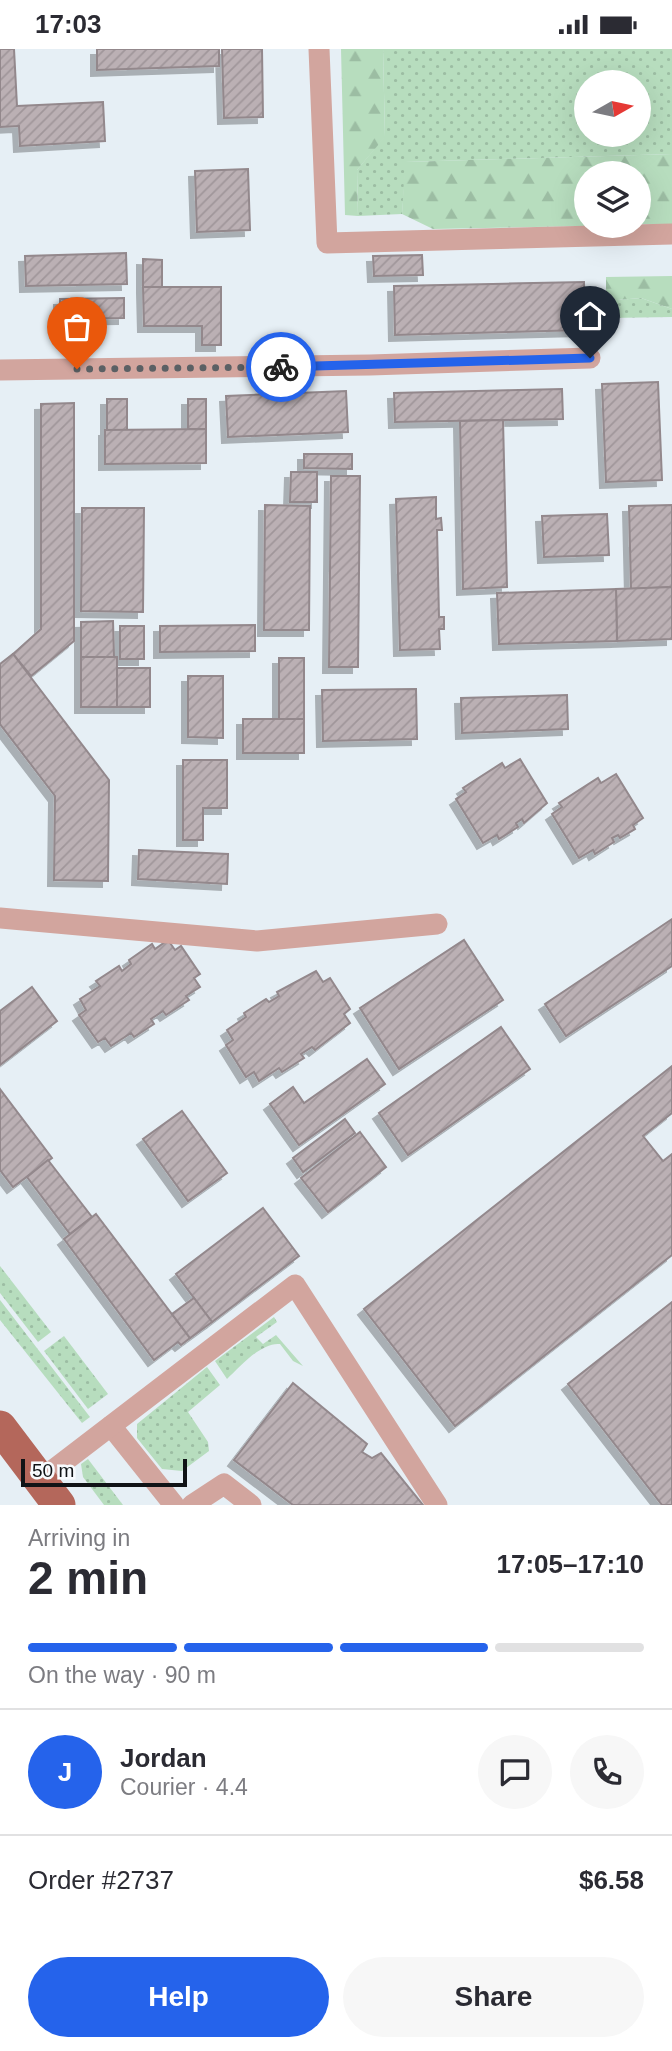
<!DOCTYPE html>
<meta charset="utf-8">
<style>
:root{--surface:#fff;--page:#f7f7f7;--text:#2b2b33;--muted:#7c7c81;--line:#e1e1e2;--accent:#2563eb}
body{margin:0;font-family:Helvetica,sans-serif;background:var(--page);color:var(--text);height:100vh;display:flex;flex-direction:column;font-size:26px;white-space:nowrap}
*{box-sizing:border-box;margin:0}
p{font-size:23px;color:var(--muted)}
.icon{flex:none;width:38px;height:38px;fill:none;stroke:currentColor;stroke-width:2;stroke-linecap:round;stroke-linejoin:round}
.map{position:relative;height:1456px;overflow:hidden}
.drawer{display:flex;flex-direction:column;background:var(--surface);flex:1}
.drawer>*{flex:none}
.needle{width:46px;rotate:81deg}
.buttons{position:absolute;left:574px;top:21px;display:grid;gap:14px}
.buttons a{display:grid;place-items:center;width:77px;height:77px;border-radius:50%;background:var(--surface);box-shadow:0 7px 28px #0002;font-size:35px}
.scale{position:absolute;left:21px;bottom:18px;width:166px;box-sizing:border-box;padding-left:7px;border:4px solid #101316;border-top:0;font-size:19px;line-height:24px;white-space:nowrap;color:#101316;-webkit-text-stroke:5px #f8fbfe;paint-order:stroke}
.pin{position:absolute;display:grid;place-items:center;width:60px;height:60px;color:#fff;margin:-72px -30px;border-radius:50% 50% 50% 0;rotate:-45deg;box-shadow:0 0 7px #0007}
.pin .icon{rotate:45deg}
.courier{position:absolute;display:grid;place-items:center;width:70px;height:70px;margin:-35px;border:5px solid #2563eb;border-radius:50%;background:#fff;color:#222;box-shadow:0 2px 9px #0007}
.overview em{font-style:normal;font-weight:700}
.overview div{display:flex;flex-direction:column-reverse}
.overview{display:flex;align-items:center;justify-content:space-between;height:119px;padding:0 28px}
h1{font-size:46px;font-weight:700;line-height:52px}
.bar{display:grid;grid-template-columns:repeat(4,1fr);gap:10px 7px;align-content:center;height:84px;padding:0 28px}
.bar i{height:9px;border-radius:5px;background:var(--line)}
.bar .current{background:var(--accent)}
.bar p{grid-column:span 4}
.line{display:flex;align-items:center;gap:18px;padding:0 28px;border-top:2px solid var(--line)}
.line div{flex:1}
.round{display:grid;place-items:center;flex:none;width:74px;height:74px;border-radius:37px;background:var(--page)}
.primary-button{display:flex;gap:14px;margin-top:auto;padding:14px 28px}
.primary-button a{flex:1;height:80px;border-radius:42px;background:var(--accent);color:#fff;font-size:28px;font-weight:700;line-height:80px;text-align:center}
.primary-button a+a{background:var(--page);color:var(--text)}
.status{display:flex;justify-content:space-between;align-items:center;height:49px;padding:0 35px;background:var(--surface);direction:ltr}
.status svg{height:19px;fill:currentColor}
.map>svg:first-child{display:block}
.green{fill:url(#green-dots);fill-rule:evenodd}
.forest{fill:url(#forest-firs)}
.building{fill:url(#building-hatch);stroke:#93888c;stroke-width:2;filter:url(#shadow)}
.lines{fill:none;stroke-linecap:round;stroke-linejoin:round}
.street{stroke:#d2a59e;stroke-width:21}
.primary{stroke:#b4675b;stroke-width:33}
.done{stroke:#5b6064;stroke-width:7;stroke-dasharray:0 12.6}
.route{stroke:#2563eb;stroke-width:9}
</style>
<div class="status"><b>17:03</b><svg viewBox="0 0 49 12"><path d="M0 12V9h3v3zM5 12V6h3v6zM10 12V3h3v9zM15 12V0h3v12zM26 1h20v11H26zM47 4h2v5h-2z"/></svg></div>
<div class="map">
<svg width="672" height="1456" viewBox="0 0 672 1456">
<defs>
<pattern id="green-dots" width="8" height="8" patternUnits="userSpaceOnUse" patternTransform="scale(1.75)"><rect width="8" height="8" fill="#b7ddbe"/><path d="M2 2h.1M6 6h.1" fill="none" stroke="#9cbda3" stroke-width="1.8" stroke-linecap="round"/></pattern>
<pattern id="forest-firs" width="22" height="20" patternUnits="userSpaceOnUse" patternTransform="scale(1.75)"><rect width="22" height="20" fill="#b7ddbe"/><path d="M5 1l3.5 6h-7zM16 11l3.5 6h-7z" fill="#9cbda3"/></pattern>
<pattern id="building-hatch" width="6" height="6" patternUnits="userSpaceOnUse" patternTransform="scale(1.75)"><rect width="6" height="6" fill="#bbb0b4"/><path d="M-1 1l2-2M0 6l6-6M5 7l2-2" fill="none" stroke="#a0969a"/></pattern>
<filter id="shadow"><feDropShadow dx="-6" dy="6" stdDeviation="0" flood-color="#0004"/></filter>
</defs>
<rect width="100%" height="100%" fill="#e6eff5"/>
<!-- green -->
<g class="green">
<path d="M383 0H672V105L406 113 402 165 358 167 357 121 385 87ZM586 33H639V86H586Z"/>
<path d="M641 249 672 260V268L609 269 606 252Z"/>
<path d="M0 1217 51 1283 38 1293 0 1244Z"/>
<path d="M0 1251 90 1368 82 1374 0 1271Z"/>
<path d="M274 1268 277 1273 256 1288 263 1295 276 1286 303 1317 293 1312 280 1295C261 1293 240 1318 227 1330L215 1312Z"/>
<path d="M64 1287 108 1345 88 1360 44 1302Z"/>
<path d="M207 1318 220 1336 188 1363 208 1393 209 1402 182 1422 162 1420 137 1389V1375Z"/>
<path d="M88 1410 123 1456H104L83 1428 81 1415Z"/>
</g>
<!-- forest -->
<g class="forest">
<path d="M341 0H383L385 88 357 121 358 167 345 166Z"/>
<path d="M672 105V175H639V124H586V177L433 180 402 165 405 113Z"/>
<path d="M672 227V260L641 249 606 252V228Z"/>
</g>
<!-- building -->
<g class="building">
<path d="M0 0H14L17 57 103 53 105 92 20 97 19 77 0 78Z"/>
<path d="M97 0H219V17L97 21Z"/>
<path d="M222 0H262L263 68 224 69Z"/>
<path d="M248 120 250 181 197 183 195 122Z"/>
<path d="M126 204 127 235 26 237 25 207Z"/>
<path d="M422 206 423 226 374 227 373 207Z"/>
<path d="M143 210 162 211V238H143Z"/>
<path d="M584 233 585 281 395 286 394 237Z"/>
<path d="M143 238H221V296H202V277H144Z"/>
<path d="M124 249V269L60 270V250Z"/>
<path d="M658 333 662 431 606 433 602 335Z"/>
<path d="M562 340 563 370 395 373 394 344Z"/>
<path d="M346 342 348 383 228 388 226 347Z"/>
<rect x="107" y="350" width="20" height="31"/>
<rect x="188" y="350" width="18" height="30"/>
<path d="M74 354V592L31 627 13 605 41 580V355Z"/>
<path d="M503 371 507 538 463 540 460 372Z"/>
<path d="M206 380V414L105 415V381Z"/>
<path d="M304 405H352V420L304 419Z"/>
<path d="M291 423H317V453H290Z"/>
<path d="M331 427H360L358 618H329Z"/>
<path d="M436 448V470L441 469 442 481H437L439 568H444V580H439L440 600 400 601 396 450Z"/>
<path d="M265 456 310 457 309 581H264Z"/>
<path d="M672 456V538L631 540 629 457Z"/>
<path d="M82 459H144L143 563 81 562Z"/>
<path d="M607 465 609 506 544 508 542 467Z"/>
<path d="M672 538V590L617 592 616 540Z"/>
<path d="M616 540 617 592 499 595 497 544Z"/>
<path d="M113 572 114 608H81V573Z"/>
<path d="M255 576V602L160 603V577Z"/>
<rect x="120" y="577" width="24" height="33"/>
<path d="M13 605 109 731 108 832 54 831 55 747 0 675V615Z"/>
<rect x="81" y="608" width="36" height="50"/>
<rect x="279" y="609" width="25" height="61"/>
<rect x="117" y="619" width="33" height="39"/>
<path d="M188 627H223V689L188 688Z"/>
<path d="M416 640 417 690 323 692 322 641Z"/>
<path d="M567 646 568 680 462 684 461 649Z"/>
<rect x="243" y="670" width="61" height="34"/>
<path d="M520 710 547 754 524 774 522 770 516 774 518 778 499 790 497 786 483 794 456 750 466 743 463 739 502 714 505 719Z"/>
<path d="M183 711H227V759H203V791H183Z"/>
<path d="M616 725 643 769 633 776 635 780 620 789 618 786 612 789 614 793 595 805 593 801 579 809 552 765 562 758 559 754 598 729 601 734Z"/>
<path d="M139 801 228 805 227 835 138 830Z"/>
<path d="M672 870V917L566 987 545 955Z"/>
<path d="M168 891 175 901 181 897 200 925 194 929 200 938 186 947 189 951 166 966 163 962 151 970 154 975 134 988 131 984 111 997 105 989 98 993 79 966 86 961 80 950 100 937 96 932 119 917 122 922 131 915 129 911 152 895 155 900Z"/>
<path d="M464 891 503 951 399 1020 360 959Z"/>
<path d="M316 922 323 933 330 929 350 960 344 965 350 974 315 1001 312 998 301 1005 304 1009 282 1023 279 1019 259 1032 254 1023 246 1028 226 996 233 991 227 981 246 968 244 964 266 950 269 953 279 947 277 943Z"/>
<path d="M32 938 57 972 0 1016V962Z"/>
<path d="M501 978 530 1020 408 1106 379 1064Z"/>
<path d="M367 1010 385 1035 299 1096 270 1055 293 1038 304 1054Z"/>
<path d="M672 1017V1064L643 1087 663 1112 672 1105V1206L455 1377 364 1260Z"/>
<path d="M0 1040 52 1109 13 1138 0 1121Z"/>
<path d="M182 1062 227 1124 188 1152 143 1090Z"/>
<path d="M345 1070 355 1084 303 1123 293 1109Z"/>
<path d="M360 1083 386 1118 328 1163 301 1129Z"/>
<path d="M48 1111 92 1168 70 1185 27 1128Z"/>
<path d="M263 1159 299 1207 212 1273 176 1225Z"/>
<path d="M96 1165 190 1289 181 1296 178 1293 154 1311 64 1190Z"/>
<path d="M194 1249 212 1273 190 1289 172 1265Z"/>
<path d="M672 1253V1456H662L568 1335Z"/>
<path d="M293 1334 367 1395 362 1403 372 1409 381 1404 423 1456H293L234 1411Z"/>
</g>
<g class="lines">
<!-- street -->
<g class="street">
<path d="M319 0 327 194 672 185"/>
<path d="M0 321 370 316 590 309"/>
<path d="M0 869 257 892 437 875"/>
<path d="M111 1377 174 1456"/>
<path d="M40 1431 295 1236 437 1456"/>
<path d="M192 1456 224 1435 251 1456"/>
</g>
<!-- primary -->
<path class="primary" d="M0 1378 59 1456"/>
</g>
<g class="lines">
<!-- done -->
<path class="done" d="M77 320 281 318"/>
<!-- route -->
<path class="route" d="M281 318 590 309"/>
</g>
</svg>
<div class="buttons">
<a><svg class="needle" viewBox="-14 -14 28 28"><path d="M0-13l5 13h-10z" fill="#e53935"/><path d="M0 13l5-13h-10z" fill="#7c7c81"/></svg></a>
<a><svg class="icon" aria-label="layers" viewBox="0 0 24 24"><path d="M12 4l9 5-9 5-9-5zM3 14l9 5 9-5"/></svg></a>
</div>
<div class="scale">50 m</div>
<div class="pin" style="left:77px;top:320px;background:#ea580c"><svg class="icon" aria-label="bag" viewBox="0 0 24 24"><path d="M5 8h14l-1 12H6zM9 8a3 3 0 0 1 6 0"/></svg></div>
<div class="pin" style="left:590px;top:309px;background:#1f2937"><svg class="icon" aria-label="home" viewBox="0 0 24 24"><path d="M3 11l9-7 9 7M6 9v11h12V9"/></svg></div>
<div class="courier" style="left:281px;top:318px"><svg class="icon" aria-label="bike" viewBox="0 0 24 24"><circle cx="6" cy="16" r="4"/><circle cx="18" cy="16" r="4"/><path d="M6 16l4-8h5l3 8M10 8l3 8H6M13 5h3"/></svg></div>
</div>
<section class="drawer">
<div class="overview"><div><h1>2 min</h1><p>Arriving in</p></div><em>17:05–17:10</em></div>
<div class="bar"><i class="current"></i><i class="current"></i><i class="current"></i><i></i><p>On the way · 90 m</p></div>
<div class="line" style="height:126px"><b class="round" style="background:var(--accent);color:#fff">J</b><div><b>Jordan</b><p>Courier · 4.4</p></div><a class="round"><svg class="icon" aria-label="chat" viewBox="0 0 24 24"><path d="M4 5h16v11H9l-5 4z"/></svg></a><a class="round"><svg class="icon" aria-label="phone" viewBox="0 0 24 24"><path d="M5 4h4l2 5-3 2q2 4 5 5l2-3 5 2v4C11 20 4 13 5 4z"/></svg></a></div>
<div class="line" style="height:91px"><div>Order #2737</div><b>$6.58</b></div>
<div class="primary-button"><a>Help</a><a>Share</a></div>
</section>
